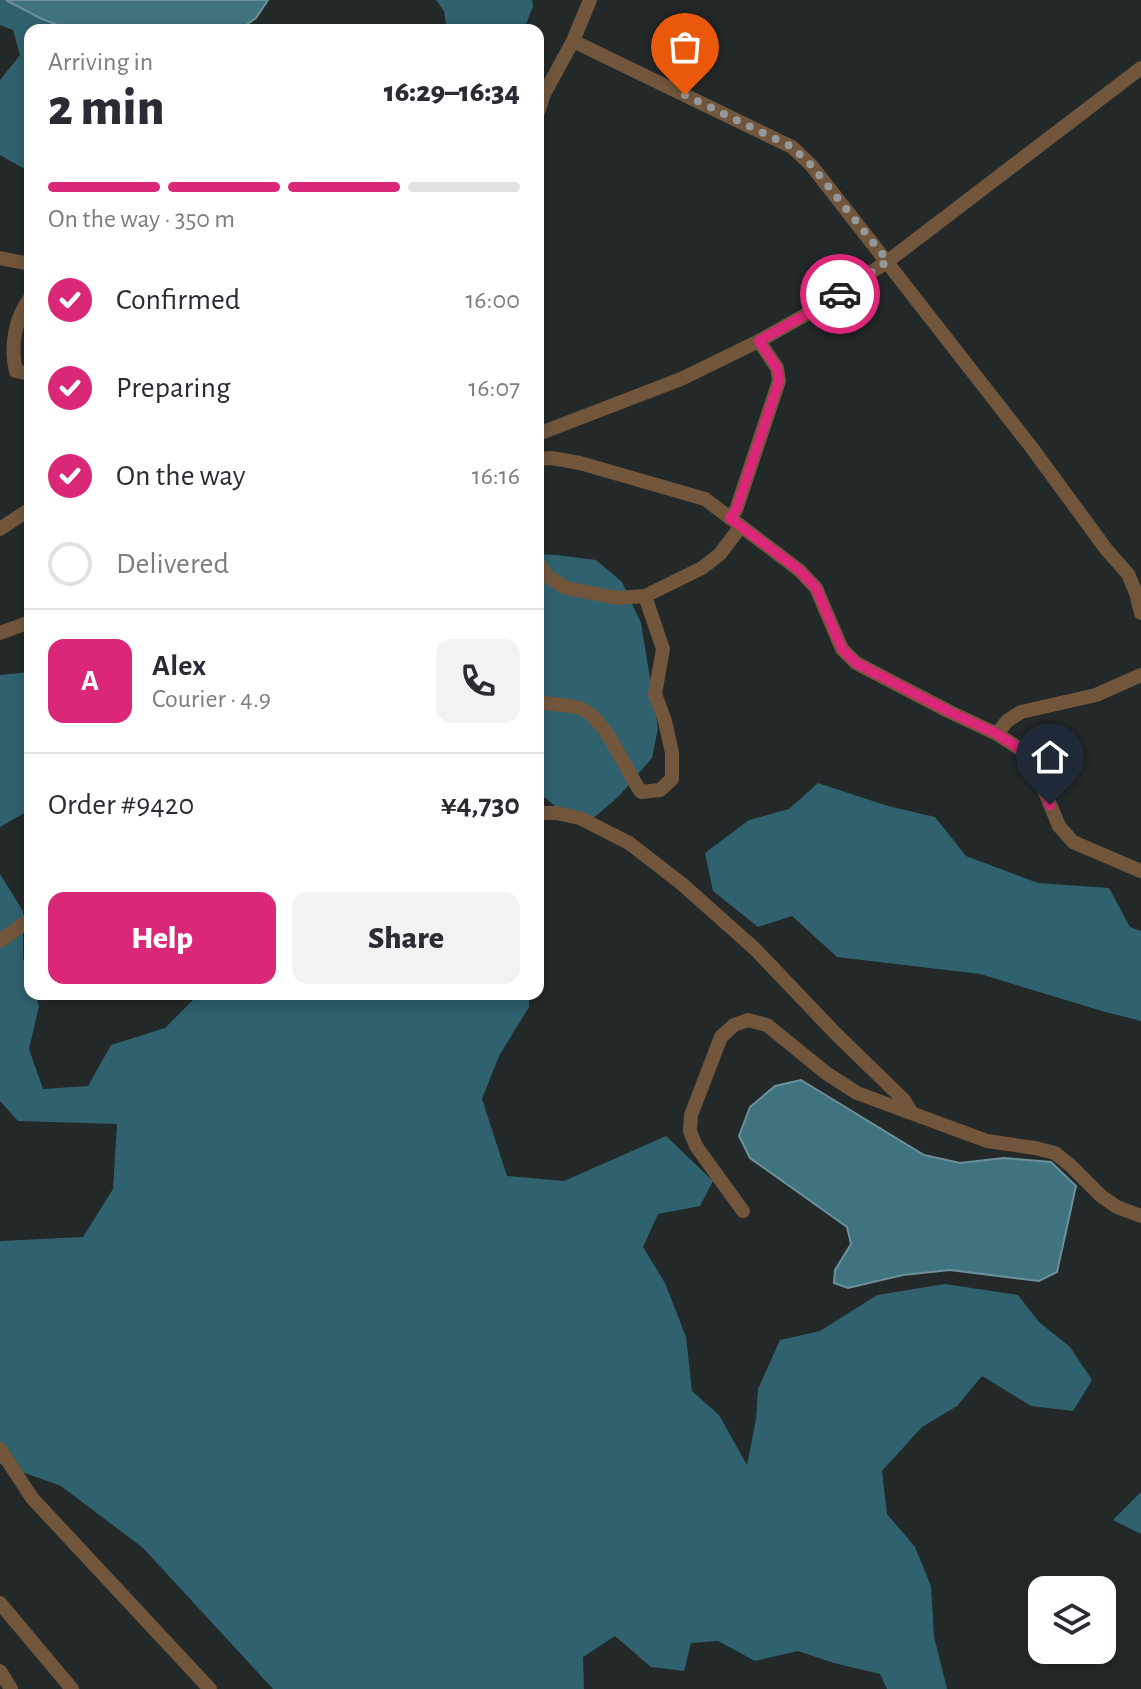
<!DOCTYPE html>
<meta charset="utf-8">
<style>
:root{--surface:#fff;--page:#f2f2f3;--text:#2b2b33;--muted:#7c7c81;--line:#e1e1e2;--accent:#db2777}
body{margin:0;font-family:"Alegreya Sans",sans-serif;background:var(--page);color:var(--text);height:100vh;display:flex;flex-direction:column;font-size:30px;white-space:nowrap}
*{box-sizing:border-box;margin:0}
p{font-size:26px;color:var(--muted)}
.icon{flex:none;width:44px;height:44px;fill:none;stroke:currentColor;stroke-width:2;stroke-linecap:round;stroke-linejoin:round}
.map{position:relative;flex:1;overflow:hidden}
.drawer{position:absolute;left:24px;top:24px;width:520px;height:976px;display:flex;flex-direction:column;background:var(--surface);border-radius:16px;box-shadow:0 4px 12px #0003}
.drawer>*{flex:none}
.controls{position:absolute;left:1028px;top:1576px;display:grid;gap:16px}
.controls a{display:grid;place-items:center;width:88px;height:88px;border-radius:16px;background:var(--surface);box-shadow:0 4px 12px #0003;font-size:40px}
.pin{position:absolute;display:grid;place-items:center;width:68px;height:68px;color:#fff;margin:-82px -34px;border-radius:50% 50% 50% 0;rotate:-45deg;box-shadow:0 0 8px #0007}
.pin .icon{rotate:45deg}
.courier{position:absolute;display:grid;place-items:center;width:80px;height:80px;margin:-40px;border:6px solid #db2777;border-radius:50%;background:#fff;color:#222;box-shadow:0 2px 10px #0007}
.summary em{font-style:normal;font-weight:800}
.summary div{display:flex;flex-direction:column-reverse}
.summary{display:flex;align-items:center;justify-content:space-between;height:136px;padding:0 24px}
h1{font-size:52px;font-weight:800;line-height:60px}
.bar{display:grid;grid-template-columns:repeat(4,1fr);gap:12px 8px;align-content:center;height:96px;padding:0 24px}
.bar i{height:10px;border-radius:6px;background:var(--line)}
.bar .on{background:var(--accent)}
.bar p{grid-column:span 4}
.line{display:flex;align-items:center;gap:20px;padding:0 24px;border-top:2px solid var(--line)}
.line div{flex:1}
.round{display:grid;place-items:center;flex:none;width:84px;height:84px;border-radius:16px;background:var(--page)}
ol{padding:0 24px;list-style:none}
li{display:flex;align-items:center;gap:24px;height:88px}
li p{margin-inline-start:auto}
li .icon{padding:8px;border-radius:50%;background:var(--accent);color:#fff;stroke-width:4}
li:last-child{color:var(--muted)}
li i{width:44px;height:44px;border:4px solid var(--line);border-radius:50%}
.action{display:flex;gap:16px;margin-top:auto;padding:16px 24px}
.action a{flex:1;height:92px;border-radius:16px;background:var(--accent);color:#fff;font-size:32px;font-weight:800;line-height:92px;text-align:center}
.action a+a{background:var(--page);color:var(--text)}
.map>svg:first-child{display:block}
.forest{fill:#2f616e}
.water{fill:#407380;stroke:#6c909a;stroke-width:2}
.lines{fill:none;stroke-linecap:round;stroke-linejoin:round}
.minor{stroke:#71563c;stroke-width:14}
.done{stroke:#959899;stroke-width:8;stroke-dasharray:0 14.4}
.route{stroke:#db2777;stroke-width:10}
</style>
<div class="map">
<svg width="1141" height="1689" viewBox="0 0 1141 1689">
<rect width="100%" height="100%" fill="#232829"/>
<!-- forest -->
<g class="forest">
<path d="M0 0H21L82 30H30V166L23 168 0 155V80L20 55 13 30 0 25Z"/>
<path d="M436 0H532L533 6 524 30H447L444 11Z"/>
<path d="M538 554 557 555 596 560 622 582 641 623 658 728 652 758 619 796 589 822 566 815 538 792Z"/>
<path d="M30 672V810L0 827V675Z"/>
<path d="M818 783 888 806 935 817 966 856 1038 883 1109 888 1130 927 1141 931V1021L1102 1011 980 974 837 957 792 916 758 927 713 891 705 853 749 820 789 809Z"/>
<path d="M0 874 23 911V958L30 979V994H35L39 1006 29 1049 43 1089 88 1086 111 1045 165 1028 199 994H529V1007L499 1056 482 1099 507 1176 564 1181 666 1136 713 1181 700 1206 658 1214 643 1247 665 1283 686 1337 692 1391 719 1415 747 1465 756 1419 758 1389 780 1340 820 1331 877 1295 945 1284 1018 1295 1039 1322 1070 1347 1092 1380 1073 1411 1031 1406 982 1376 957 1406 922 1427 882 1471 887 1514 915 1547 931 1586 934 1637 947 1689H887L880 1674 834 1663 798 1651 755 1661 718 1641 691 1643 684 1671 651 1667 615 1636 583 1657 584 1689H273L143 1548 61 1486 0 1464V1241L83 1237 113 1189 117 1124 18 1121 0 1101Z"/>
<path d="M1141 1492V1534L1113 1520Z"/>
</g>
<!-- water -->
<g class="water">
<path d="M6 0H268L256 18 239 30H70L40 18Z"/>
<path d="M801 1080 924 1155 960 1163 1004 1158 1051 1162 1076 1186 1057 1272 1039 1281 950 1270 903 1275 848 1288 834 1283 835 1270 851 1244 847 1227 750 1158 739 1136 750 1107 775 1086Z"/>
</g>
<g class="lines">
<!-- minor -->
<g class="minor">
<path d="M573 41 792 147 811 165 1032 448 1106 549 1128 574 1136 593 1141 613"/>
<path d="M538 112 544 94 573 41 590 0"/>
<path d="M0 258 30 264"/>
<path d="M30 298C15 318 10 347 16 371L30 374"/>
<path d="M538 434 681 379 759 341 823 305 888 261 1141 68"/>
<path d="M538 459 551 458 580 463 705 499 799 570 816 588 842 649 856 663 950 712 997 734 1023 751 1032 761 1059 826 1073 842 1141 871"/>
<path d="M730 518 736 510 779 381 777 368 759 341"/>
<path d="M0 529 30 509"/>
<path d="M538 563 547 576 566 588 617 598 645 596 702 568 720 554 741 526"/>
<path d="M0 633 30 622"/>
<path d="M538 702C552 705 569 704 582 709 605 718 626 771 641 792L660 790 672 779V753L665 721 655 694 663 649 645 596"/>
<path d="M997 734 1007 721 1021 712 1096 695 1141 675"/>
<path d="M538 813H556L580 818 629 843 682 884 755 949 836 1034 904 1100 911 1112"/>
<path d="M0 941 30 919"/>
<path d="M743 1211 696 1146 690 1131 691 1115 721 1037 734 1025 748 1020 767 1025 826 1073 857 1093 987 1141 1035 1148 1055 1153 1070 1165 1101 1196 1117 1207 1141 1216"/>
<path d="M0 1449 32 1498 210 1689"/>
<path d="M0 1603 72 1689"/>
<path d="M0 1671 11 1689"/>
</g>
</g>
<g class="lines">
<!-- done -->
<path class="done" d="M685 95 792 147 811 165 888 261 840 294"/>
<!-- route -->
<path class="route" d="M840 294 823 305 759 341 777 368 779 381 736 510 730 518 799 570 816 588 842 649 856 663 950 712 997 734 1023 751 1032 761 1050 805"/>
</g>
</svg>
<div class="controls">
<a><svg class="icon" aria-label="layers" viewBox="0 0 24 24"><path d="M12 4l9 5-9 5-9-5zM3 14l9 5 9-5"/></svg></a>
</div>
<div class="pin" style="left:685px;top:95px;background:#ea580c"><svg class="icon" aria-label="bag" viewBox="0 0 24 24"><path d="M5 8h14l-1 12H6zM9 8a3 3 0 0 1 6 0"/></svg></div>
<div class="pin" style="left:1050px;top:805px;background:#1f2937"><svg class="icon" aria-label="home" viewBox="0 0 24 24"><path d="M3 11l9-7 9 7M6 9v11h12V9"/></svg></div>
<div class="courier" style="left:840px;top:294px"><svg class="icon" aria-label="car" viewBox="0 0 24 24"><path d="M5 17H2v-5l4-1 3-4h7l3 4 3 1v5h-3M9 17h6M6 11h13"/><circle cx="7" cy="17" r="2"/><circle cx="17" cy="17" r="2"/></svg></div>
<section class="drawer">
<div class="summary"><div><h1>2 min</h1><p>Arriving in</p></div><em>16:29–16:34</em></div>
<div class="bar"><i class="on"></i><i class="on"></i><i class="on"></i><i></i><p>On the way · 350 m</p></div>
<ol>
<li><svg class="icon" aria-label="check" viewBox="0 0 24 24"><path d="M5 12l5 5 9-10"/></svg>Confirmed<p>16:00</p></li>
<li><svg class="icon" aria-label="check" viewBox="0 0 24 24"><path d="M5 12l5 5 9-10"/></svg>Preparing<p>16:07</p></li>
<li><svg class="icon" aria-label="check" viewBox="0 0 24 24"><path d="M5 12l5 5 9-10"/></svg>On the way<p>16:16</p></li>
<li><i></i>Delivered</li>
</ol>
<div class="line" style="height:144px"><b class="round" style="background:var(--accent);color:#fff">A</b><div><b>Alex</b><p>Courier · 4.9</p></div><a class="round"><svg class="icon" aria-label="phone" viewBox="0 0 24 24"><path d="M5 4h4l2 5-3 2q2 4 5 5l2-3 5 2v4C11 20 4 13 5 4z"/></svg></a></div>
<div class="line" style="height:104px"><div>Order #9420</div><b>¥4,730</b></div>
<div class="action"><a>Help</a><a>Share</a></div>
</section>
</div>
